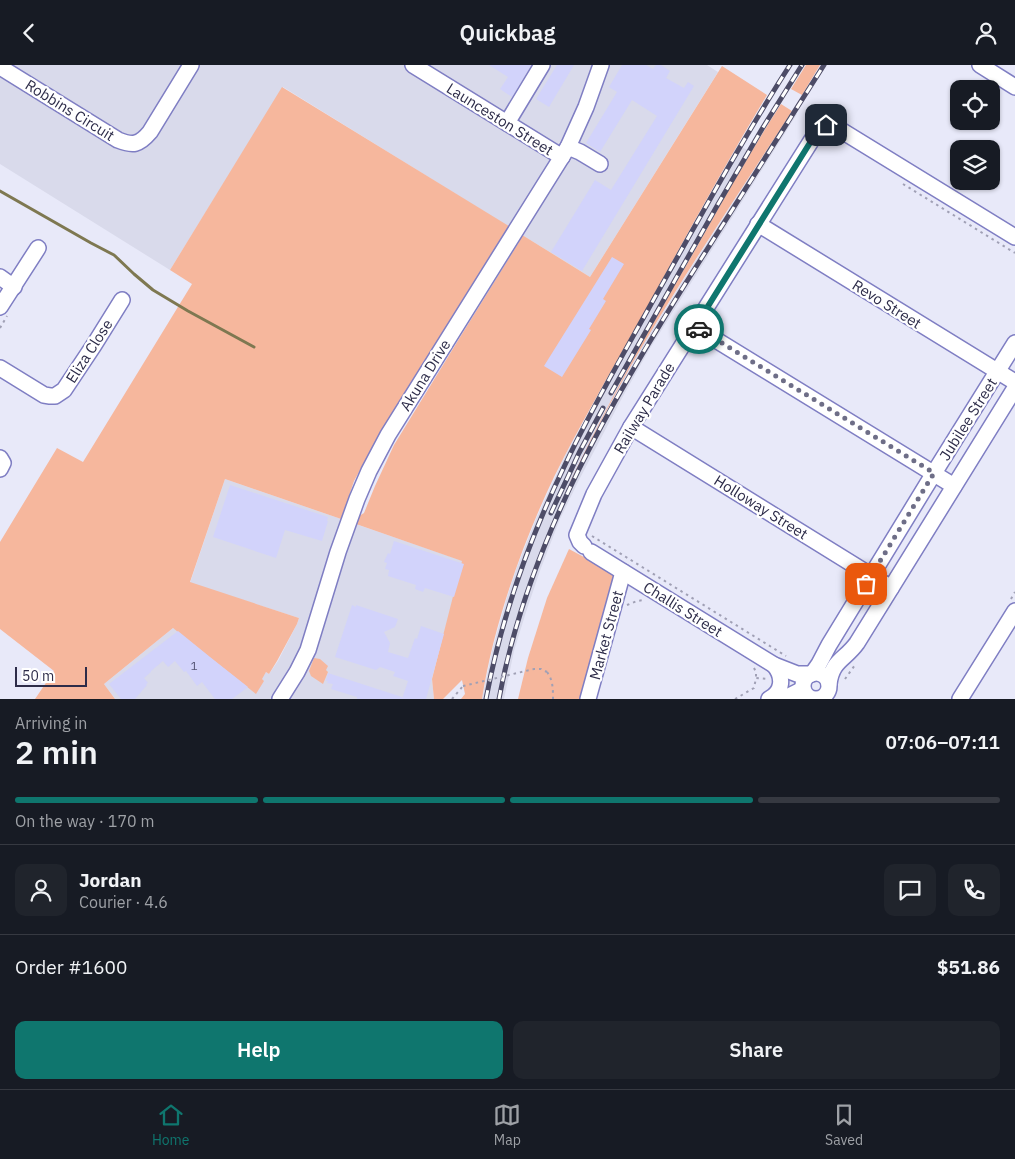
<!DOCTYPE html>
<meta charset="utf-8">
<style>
:root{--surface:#171b24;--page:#20242c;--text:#f1f3f6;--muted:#9ea1a6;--line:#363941;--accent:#0f766e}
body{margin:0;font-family:"IBM Plex Sans",sans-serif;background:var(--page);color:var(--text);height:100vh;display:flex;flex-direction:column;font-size:19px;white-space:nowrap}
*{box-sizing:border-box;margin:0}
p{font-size:16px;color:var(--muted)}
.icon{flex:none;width:28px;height:28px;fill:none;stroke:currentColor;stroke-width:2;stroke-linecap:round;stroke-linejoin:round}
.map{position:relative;height:634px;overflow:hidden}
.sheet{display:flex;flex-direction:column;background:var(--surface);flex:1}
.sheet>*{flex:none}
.tools{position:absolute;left:950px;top:15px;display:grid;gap:10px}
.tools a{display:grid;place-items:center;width:50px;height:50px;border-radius:10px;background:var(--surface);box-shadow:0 1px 4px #0004;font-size:25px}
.scale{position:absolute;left:15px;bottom:12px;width:72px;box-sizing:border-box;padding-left:5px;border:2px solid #2d2c49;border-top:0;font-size:14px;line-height:18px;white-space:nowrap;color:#2d2c49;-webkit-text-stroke:4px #fff;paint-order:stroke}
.pin{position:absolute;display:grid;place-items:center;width:42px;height:42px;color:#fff;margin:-21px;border-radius:10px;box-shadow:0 2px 8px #0006}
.courier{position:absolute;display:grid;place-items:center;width:50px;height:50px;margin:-25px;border:4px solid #0f766e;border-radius:50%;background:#fff;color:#222;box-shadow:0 1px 6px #0007}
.overview em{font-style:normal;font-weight:600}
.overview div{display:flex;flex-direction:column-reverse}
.overview{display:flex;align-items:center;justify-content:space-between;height:85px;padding:0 15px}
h1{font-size:32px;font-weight:600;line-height:38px}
.bar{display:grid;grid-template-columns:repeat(4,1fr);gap:8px 5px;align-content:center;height:60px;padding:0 15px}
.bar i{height:6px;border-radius:4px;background:var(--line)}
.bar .current{background:var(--accent)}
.bar p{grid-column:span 4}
.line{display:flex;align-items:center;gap:12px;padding:0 15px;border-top:1px solid var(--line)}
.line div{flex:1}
.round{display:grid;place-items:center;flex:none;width:52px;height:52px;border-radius:10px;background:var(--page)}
.action{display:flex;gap:10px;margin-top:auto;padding:10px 15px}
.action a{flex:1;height:58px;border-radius:10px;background:var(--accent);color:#fff;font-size:20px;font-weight:600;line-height:58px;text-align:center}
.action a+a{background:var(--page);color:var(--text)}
header{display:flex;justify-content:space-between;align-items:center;height:65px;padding:0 15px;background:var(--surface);font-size:22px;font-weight:600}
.tabs{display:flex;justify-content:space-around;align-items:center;height:70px;border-top:1px solid var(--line);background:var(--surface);font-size:14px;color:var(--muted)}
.tabs a{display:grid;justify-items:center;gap:2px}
.tabs .current{color:var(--accent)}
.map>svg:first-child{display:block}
.built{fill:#d9daeb}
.green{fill:#f6b79d}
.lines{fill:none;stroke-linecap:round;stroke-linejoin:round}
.stream{stroke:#7e7851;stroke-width:3}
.building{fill:#d2d3fb}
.minor-casing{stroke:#7f7ec3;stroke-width:18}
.path{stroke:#a0a0b5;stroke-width:2;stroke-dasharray:2.5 4;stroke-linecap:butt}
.minor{stroke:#fff;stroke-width:15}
.rail-casing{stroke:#4d4c67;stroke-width:5}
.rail{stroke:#fff;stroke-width:3;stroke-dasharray:9;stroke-linecap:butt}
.path-bridge{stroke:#a0a0b5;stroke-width:2;stroke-dasharray:2.5 4;stroke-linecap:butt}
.done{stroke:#6e6e87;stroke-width:5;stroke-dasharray:0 9}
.route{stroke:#0f766e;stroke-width:6}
.labels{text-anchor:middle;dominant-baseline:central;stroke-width:4.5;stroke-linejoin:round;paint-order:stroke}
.number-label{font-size:12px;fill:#565676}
.street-label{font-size:15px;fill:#2d2c49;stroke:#fff}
</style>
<header><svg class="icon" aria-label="back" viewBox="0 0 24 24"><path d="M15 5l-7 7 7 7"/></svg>Quickbag<svg class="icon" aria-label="person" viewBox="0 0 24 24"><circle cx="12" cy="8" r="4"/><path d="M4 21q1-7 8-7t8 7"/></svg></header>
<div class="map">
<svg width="1015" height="634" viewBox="0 0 1015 634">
<rect width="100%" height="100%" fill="#e8e9f9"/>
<!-- built -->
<g class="built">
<path d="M0 0H707L718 7 590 212 283 22 170 205 0 99Z"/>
<path d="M792 46 797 49 649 285 622 333 579 415 560 454 541 503 526 547 514 586 504 634H482L493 582 508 529 517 502 536 454 565 391 737 80 752 87 653 258 597 361 574 408 615 330 643 280 689 206Z"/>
<path d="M225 414 463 496 432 614 434 634H115L104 619 173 563 264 616 261 614 266 607 269 609 278 596 297 559 299 553 190 518Z"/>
</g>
<!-- green -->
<g class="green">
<path d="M806 0H820L802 30 791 24Z"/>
<path d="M722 1 767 30C721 106 680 183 637 260 609 310 580 360 554 412 522 479 493 561 482 634H461L465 629 462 615 443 634H434L432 614 462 496 356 459 359 451 364 448 375 421 394 380 462 269 519 177 521 171 519 168 590 212Z"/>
<path d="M282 22 512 163 496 185 490 191 376 376 354 416 344 446 346 450 344 455 225 414 190 517 299 553 297 559 277 596 269 609 266 607 262 614 264 616 256 629 173 563 104 619 115 634H35L54 606 0 564V477L57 383 83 397 192 219 170 205Z"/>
<path d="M781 39 792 46C742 124 690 200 643 280 613 331 586 385 560 438 600 352 646 269 694 187 722 137 750 87 781 39Z"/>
<path d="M569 484 617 510 583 634H518L528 593 547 533Z"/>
<path d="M314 593 320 594 328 601 326 605 328 607 323 619 311 611 309 606Z"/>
</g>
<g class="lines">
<!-- stream -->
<path class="stream" d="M0 126 91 178 114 190 134 209 153 225 188 246 254 282"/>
</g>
<!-- building -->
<g class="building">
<path d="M489 0H531L512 32 500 24 508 12Z"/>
<path d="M557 0H574L549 42 536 34Z"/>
<path d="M622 0H646L653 4 656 0H661L670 6 666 13 684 23 688 17 694 21 582 206 551 187 595 115 611 125 657 51 632 35 600 87 586 78 617 27 609 22Z"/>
<path d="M612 192 624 199 603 234 606 236 589 264 591 265 562 312 544 301Z"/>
<path d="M230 420 328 452 327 456H328L322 476 285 465 276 493 213 472Z"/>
<path d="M394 476 464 499 454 532 425 523 423 527 415 524 416 520 388 511 389 505 385 504 387 498 384 497 388 488 390 489Z"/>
<path d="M352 540 356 542V540L398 554 395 562 384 567 390 578 388 587 408 593 415 573 417 574 421 561 444 569 426 634H402L408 616 393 611 395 607 380 602 376 605 335 592Z"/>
<path d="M178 566 210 592 248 622 232 634H215L202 617 197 621 186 606 184 607 175 596 168 602 163 596 151 606V607L144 613 148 618 146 619 147 620 135 634H121L109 619Z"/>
<path d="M328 608 402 632V634H357V632L331 624 333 619 327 618 328 616H326Z"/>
</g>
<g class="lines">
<defs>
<g id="minor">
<path d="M413 0 562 92"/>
<path d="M980 0 1015 22"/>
<path d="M0 2 118 75C133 81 139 80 150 67L191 0"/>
<path d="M507 58 542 0"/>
<path d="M568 82 580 87 600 99"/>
<path d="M758 159 1015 317"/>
<path d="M0 212 14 222"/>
<path d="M0 242 38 183"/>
<path d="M695 262 954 421"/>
<path d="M0 303 44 330 50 331H55L64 325 94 280 122 235"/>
<path d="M631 362 891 523"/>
<path d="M0 393 3 398 0 404"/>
<path d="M584 481 580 477 577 470 594 429 631 362 818 65C822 60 828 59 834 61L1015 172"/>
<path d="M591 487 774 600 797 609H810"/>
<circle cx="816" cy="621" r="13"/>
<path d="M812 609 819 599 829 580 934 408 1015 278"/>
<path d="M829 619C832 595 845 595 857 578L1015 323"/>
<path d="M280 634 297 607 308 585 338 487 357 434 369 406 388 370 568 82 586 42 601 0"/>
<path d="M588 634 623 507"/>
<path d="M769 634C783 627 784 612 774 600"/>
<path d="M783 634 803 624"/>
<path d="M960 634 1015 546"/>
</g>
</defs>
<!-- minor casing -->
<use href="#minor" class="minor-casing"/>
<!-- path -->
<g class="path">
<path d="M903 119 1015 188"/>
<path d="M0 263 7 251"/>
<path d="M592 471 786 591"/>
<path d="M1011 534 1015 527"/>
<path d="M627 540 637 536 644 535"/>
<path d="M754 603 756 607V613"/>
<path d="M547 607C553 615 553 624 553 634"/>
<path d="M845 614 855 600"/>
<path d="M452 634 463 621"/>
<path d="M735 634 754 623 756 613 768 614"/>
</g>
<!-- minor -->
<use href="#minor" class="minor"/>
<defs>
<g id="rail">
<path d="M611 328 717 141 762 64 802 0"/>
<path d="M551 448 579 388 603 343"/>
<path d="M486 634C501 554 529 475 564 402 591 344 624 288 655 232 699 154 742 75 790 0"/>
<path d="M499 634C528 475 615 329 701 194 742 130 783 65 824 0"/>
</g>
</defs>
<!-- rail casing -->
<use href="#rail" class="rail-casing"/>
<!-- rail -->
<use href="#rail" class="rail"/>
<!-- path-bridge -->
<path class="path-bridge" d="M463 621 534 604H541L547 607"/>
</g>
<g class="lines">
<!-- done -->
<path class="done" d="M699 264 934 408 866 519"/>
<!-- route -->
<path class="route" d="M699 264 695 262 818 65 821 62 826 60"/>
</g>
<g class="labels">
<!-- number labels -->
<g class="number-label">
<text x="194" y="600">1</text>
</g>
<!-- street labels -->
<g class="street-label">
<text transform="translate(70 45) rotate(32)">Robbins Circuit</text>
<text transform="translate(500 54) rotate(32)">Launceston Street</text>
<text transform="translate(887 239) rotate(32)">Revo Street</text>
<text transform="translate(89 286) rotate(-57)">Eliza Close</text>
<text transform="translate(425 310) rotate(-58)">Akuna Drive</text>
<text transform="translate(644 343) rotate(-59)">Railway Parade</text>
<text transform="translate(968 354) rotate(-58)">Jubilee Street</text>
<text transform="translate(761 442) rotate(32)">Holloway Street</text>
<text transform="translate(683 544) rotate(32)">Challis Street</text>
<text transform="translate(606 570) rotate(-75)">Market Street</text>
</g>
</g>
</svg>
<div class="tools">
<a><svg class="icon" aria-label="locate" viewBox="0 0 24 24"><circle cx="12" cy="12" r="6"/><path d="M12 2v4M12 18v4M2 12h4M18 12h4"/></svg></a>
<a><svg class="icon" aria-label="layers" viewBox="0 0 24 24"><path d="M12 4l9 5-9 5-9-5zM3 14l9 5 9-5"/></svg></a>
</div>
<div class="scale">50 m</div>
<div class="pin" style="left:866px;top:519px;background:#ea580c"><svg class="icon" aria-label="bag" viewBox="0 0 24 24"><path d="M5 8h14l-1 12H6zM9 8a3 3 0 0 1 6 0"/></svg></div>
<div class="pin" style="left:826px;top:60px;background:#1f2937"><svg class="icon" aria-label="home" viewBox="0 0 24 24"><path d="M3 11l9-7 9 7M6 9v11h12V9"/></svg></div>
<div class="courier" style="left:699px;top:264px"><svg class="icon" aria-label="car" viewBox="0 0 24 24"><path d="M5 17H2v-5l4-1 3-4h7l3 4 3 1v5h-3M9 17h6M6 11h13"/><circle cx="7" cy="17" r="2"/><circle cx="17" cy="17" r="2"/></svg></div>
</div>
<section class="sheet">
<div class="overview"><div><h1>2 min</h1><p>Arriving in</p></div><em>07:06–07:11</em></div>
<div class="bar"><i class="current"></i><i class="current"></i><i class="current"></i><i></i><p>On the way · 170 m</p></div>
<div class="line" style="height:90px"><a class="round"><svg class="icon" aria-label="person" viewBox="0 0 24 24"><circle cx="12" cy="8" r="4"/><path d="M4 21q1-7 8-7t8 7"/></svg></a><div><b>Jordan</b><p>Courier · 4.6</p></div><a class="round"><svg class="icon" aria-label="chat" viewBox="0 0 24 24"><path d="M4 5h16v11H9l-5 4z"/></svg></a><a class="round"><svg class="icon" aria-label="phone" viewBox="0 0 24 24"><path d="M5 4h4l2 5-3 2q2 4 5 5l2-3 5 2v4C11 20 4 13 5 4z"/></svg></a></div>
<div class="line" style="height:65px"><div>Order #1600</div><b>$51.86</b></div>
<div class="action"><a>Help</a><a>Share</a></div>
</section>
<nav class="tabs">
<a class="current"><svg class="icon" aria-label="home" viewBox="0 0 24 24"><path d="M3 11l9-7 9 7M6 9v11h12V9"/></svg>Home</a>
<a><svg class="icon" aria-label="map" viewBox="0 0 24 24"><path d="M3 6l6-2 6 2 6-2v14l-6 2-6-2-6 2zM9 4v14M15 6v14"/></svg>Map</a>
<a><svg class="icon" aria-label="saved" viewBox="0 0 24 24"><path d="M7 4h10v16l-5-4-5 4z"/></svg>Saved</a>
</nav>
